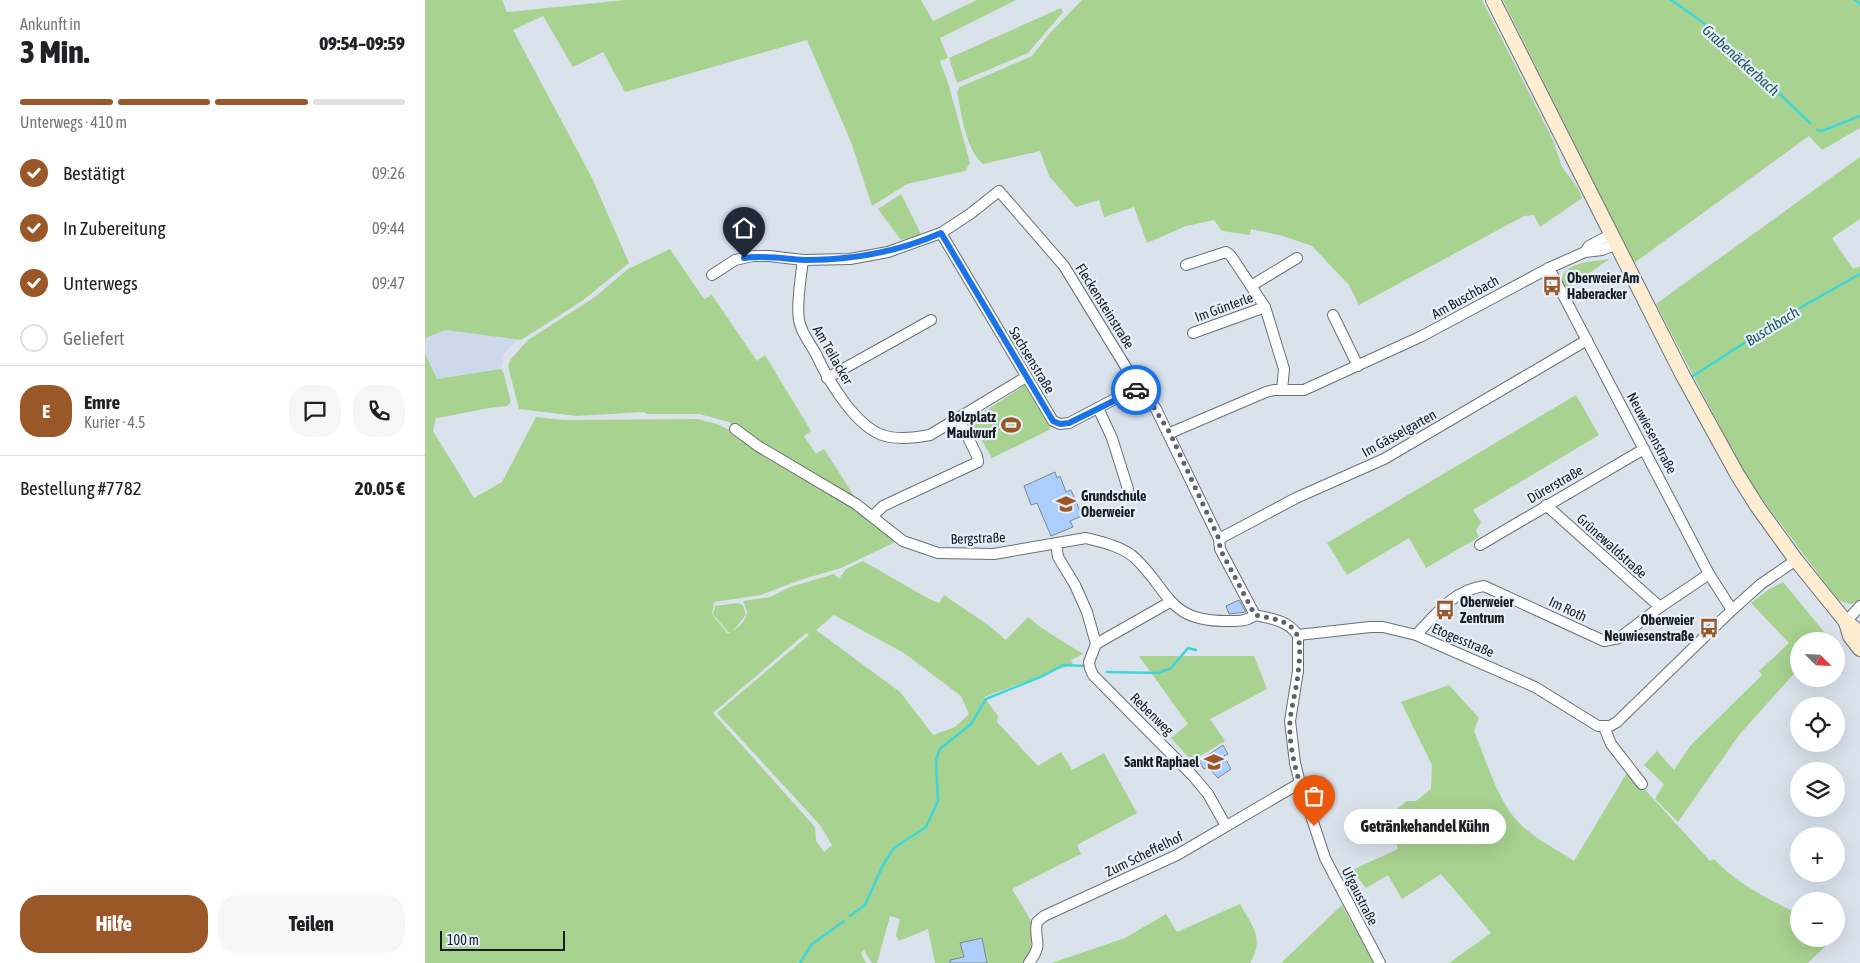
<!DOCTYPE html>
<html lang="de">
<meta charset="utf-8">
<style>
:root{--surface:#fff;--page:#f6f6f6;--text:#202124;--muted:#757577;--line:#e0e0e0;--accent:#9a5728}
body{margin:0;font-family:"Asap Condensed",sans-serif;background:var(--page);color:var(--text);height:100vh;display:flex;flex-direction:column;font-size:19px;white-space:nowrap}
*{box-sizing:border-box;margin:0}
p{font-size:16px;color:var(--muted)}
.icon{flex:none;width:28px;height:28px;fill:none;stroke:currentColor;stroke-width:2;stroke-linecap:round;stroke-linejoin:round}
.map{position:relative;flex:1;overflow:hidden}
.sheet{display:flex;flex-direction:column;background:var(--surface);width:425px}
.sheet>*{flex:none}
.needle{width:32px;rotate:114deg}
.controls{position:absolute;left:1365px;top:632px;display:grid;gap:10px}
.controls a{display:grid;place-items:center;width:55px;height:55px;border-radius:50%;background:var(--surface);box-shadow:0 5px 20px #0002;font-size:25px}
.scale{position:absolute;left:15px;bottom:12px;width:125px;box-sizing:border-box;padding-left:5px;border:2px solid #1a1d21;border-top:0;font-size:14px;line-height:18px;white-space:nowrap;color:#1a1d21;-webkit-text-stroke:4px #e7effa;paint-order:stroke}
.pin{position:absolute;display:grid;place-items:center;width:42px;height:42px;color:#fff;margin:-51px -21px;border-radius:50% 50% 50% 0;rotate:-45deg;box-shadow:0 0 5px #0007}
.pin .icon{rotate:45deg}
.courier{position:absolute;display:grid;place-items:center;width:50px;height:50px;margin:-25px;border:4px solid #1a73e8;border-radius:50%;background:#fff;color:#222;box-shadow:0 1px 6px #0007}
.bubble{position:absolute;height:35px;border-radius:18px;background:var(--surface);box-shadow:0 5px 20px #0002;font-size:16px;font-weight:800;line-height:35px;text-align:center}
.overview em{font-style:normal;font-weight:800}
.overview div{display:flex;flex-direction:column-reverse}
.overview{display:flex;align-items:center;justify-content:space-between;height:85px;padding:0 20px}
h1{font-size:32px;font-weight:800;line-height:38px}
.bar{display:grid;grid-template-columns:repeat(4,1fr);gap:8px 5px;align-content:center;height:60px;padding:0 20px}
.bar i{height:6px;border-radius:4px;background:var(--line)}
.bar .current{background:var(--accent)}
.bar p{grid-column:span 4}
.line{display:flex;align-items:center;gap:12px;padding:0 20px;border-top:1px solid var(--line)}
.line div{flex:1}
.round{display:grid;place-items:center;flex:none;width:52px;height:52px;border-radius:20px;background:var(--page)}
ol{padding:0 20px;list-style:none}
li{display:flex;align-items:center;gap:15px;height:55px}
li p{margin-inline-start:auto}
li .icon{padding:5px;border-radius:50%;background:var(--accent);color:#fff;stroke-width:4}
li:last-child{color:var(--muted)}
li i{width:28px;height:28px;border:2px solid var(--line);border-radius:50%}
.button{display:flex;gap:10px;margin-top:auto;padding:10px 20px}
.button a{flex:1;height:58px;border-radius:20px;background:var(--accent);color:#fff;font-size:20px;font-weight:800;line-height:58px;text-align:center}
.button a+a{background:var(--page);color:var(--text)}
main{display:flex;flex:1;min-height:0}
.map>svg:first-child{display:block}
.built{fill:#cdd9ea}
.green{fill:#a8d290;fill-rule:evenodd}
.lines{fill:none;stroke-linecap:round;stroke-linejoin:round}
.stream{stroke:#3ed6d8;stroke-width:2.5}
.building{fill:#accefc;stroke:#7f8690}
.street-casing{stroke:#697079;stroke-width:12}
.secondary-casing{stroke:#697079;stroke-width:16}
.street{stroke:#fff;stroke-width:10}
.secondary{stroke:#feedd1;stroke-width:14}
.done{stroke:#5d6268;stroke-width:5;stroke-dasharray:0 9}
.route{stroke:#1a73e8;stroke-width:6}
.labels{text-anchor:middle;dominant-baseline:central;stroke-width:4.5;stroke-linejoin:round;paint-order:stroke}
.poi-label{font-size:14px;font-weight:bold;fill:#1a1d21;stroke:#e7effa;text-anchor:start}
.street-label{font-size:14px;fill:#1a1d21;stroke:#e7effa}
.water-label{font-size:15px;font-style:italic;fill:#1a5758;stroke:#e7effa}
</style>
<main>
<section class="sheet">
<div class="overview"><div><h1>3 Min.</h1><p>Ankunft in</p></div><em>09:54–09:59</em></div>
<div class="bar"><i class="current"></i><i class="current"></i><i class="current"></i><i></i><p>Unterwegs · 410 m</p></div>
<ol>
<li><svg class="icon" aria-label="check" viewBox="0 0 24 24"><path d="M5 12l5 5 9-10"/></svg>Bestätigt<p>09:26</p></li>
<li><svg class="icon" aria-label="check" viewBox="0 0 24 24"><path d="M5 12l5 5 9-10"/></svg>In Zubereitung<p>09:44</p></li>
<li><svg class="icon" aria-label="check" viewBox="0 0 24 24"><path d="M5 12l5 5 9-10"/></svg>Unterwegs<p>09:47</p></li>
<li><i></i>Geliefert</li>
</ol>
<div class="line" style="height:90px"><b class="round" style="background:var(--accent);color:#fff">E</b><div><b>Emre</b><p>Kurier · 4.5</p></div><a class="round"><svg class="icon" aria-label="chat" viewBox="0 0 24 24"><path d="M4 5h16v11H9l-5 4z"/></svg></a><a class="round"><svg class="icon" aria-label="phone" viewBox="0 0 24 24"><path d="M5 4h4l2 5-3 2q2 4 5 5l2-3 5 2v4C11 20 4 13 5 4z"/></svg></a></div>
<div class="line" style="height:65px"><div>Bestellung #7782</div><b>20.05 €</b></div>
<div class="button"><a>Hilfe</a><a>Teilen</a></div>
</section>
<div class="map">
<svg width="1435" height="963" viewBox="0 0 1435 963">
<rect width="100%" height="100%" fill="#dae2ec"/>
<!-- built -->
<path class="built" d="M21 330 93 339 79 354 76 369 12 379 0 353V338Z"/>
<!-- green -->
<g class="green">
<path d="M0 0H77L82 12 200 0H496L508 21 552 0H591L515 38 523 58 515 61 524 86 545 163 540 171 482 184 447 206 426 142 382 40 200 92 178 52 148 67 118 16 88 30 167 178 204 263 157 301 96 340 21 330 0 338Z"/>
<path d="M657 0H1057L1128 140 1137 167 1153 188 1157 198 1115 227 1109 215 1099 216 934 305 924 285 887 246 858 236 826 229 825 235 797 231 789 220 761 226 722 243 709 207 679 217 674 200 651 207 624 176 615 151 558 164C540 148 537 115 532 92L535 87 607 56 625 33Z"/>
<path d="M1078 0H1435V128L1397 150 1384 136 1209 263Z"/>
<path d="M636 8 638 12 603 53 532 83 524 58Z"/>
<path d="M1435 157V219L1407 238 1428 269 1435 266V601L1425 604 1413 600 1323 480 1231 304Z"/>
<path d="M476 194 496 234 476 240 453 209Z"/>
<path d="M245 249 279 299 287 295 332 361 340 355 386 431 379 436 391 454 399 449 433 502 339 447 304 422 274 414H221L219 412 152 416 94 409 83 366 86 359 103 340 170 297 203 269Z"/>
<path d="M1184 259 1146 286 1141 289 1136 282C1139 261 1167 262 1184 259Z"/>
<path d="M0 353 12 379 76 369 78 371 86 402 82 406 64 408 13 418 11 417 8 431 49 498 77 482 111 417 139 420 272 419 292 424 306 431 415 499 414 501 442 514 470 540 468 543 416 568 375 580 336 595 289 602 287 614 302 633C310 632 321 621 322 613 322 609 319 605 318 601L345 597 365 587 409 574 414 579 421 569 438 561 504 599 514 603 519 595 563 625 581 640 603 617 615 627 658 654 646 660 648 664 559 697 573 716 572 722 613 766 636 752 647 770 679 753 712 813 652 845 656 854 587 889 608 924 611 946 601 963H510L503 929 474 941 471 936 475 919 465 916 452 963H447L439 950 436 953 441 963H0ZM409 615 479 653 536 696 544 714 530 727 508 735 475 692 391 630ZM381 633 384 635 292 713 395 825 407 845 399 852 391 841 390 827 288 713Z"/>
<path d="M600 385 626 429 567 458 545 421Z"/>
<path d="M1151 395 1174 435 1048 510 1056 522 1051 530 1054 537 1001 568 984 538 922 575 902 543Z"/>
<path d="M1358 582 1404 638 1401 641H1374V668L1314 735 1253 822 1230 799 1239 784 1219 765 1232 751 1249 770 1266 745 1337 675 1334 671 1364 643 1326 603 1343 590Z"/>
<path d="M313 603 318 605 321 615 307 632H303L288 614 290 606Z"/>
<path d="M714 656H829L842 689 785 719 800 741 767 761 746 738 763 724Z"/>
<path d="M1024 685 1054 718 1049 731C1060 758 1069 788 1085 812 1100 834 1128 847 1149 861L1203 771 1285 861 1289 859C1311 883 1344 900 1374 914V939H1408L1383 963H1024L1066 933 1016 874 977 899 963 875 941 888 927 870 973 849 962 817 982 801H991L1006 789 1007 765 976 702Z"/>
<path d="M815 904C827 926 840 938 825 963H627L700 938 741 914 752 932Z"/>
<path d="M917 905 949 963H856Z"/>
</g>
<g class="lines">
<!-- stream -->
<g class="stream">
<path d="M1246 0 1276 21 1308 49 1385 123"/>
<path d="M1430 0 1435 4"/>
<path d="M1392 130 1397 131 1435 116"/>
<path d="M1265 378 1364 314 1435 274"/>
<path d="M682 672 733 673 746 668 763 648 771 650"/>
<path d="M425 916 440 905 458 865 469 848 501 827 513 801 511 760 515 749 546 724 561 699 620 675 638 665 660 666"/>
<path d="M375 963 386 945 419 921"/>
</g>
</g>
<!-- building -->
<g class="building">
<path d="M630 472 632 478 635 476 641 492 646 490 657 516 645 521 648 527 626 536 612 503 606 505 599 486Z"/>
<path d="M814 600 821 612 804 614 801 606Z"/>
<path d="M798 745 803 754 799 756 806 769 793 778 783 767 779 769 774 761Z"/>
<path d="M557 938 562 963H525V960L539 957 535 943Z"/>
</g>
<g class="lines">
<defs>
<g id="street">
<path d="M516 233 628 421 635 424 644 423 703 392 712 389"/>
<path d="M1160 252 1164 246 1187 234"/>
<path d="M378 260C376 276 371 306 374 320 376 333 385 343 391 354 399 372 408 387 420 403 446 437 463 443 505 435L601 377"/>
<path d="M761 265 801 252 806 256 840 307 859 369 857 390"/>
<path d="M1124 268 1284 574 1307 610"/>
<path d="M287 275 310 260 328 256H344L378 260 425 259 463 252 516 233 545 214 574 191 639 266 710 382 712 389 719 392 731 409 794 539 795 549 830 615C847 619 862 620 873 635"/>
<path d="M826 286 872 258"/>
<path d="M908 315 933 366"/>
<path d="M768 333 840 307"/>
<path d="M402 378 506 320"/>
<path d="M673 408 687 438 703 489"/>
<path d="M310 429 333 446 431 504 478 541 513 553 569 554 661 538C677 542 699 547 711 559 745 592 743 621 801 621 812 621 821 622 830 615"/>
<path d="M745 433 841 392 849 390H879L997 336 1124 268 1160 252 1177 250 1192 244"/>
<path d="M1121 505 1235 607"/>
<path d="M448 516 458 506 553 462 552 456 534 419"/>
<path d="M794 539 871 498 959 459 1162 340"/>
<path d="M631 543 633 557 650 585 662 612 671 644 664 662 665 668 668 675 768 776 783 794 801 826"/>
<path d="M1055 545 1219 449"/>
<path d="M1421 622 1435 606"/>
<path d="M873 635 945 627H958L991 635 1110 687 1173 726H1185L1192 722 1307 610 1336 584 1371 560"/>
<path d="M873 635V671L865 721 870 763 875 783 900 858 955 963"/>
<path d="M991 635C1011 614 1029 590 1059 586L1179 641 1194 638 1235 607 1284 574"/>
<path d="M671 644 745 602"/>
<path d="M1179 727 1186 744 1217 784"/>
<path d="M604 963C620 940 608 944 612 922L619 916 752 855 875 783"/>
</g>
<g id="secondary">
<path d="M1068 0 1257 374 1312 474 1332 506 1371 560 1421 622 1435 632"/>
<path d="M1421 622 1425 636 1435 649"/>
</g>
</defs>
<!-- street casing -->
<use href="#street" class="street-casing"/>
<!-- secondary casing -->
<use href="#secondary" class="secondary-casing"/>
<!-- street -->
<use href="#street" class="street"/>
<!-- secondary -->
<use href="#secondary" class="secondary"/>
</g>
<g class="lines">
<!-- done -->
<path class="done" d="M711 390 719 392 745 433 794 539 795 549 830 615C844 618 863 619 871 633 877 642 874 663 873 675 871 690 867 705 865 720 863 756 878 793 889 826"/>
<!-- route -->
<path class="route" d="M319 258C340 255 359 259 380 260 428 260 473 252 516 233L628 421 635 424 644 423 711 390"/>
</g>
<!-- icons -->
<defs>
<symbol id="bus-bare" viewBox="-9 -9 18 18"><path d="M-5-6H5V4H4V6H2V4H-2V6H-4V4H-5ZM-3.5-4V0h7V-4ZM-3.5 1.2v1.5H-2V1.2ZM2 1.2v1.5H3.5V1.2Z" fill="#9a5728" stroke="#e7effa" stroke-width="2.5" paint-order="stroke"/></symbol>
<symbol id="stadium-bare" viewBox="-9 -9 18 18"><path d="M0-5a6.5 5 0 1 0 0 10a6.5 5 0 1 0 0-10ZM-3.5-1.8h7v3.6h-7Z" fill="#9a5728" stroke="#e7effa" stroke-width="2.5" paint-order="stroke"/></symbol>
<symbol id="school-bare" viewBox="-9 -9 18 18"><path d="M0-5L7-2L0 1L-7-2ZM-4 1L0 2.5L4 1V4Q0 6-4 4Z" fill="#9a5728" stroke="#e7effa" stroke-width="2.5" paint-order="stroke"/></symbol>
</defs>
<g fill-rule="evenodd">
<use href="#bus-bare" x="1113" y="272" width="28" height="28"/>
<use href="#stadium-bare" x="572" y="411" width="28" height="28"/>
<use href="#school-bare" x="627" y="490" width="28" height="28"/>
<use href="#bus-bare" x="1006" y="596" width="28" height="28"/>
<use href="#bus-bare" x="1270" y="614" width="28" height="28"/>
<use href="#school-bare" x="775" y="748" width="28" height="28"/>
</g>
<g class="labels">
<!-- poi labels -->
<g class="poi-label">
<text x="1142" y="278">Oberweier Am<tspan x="1142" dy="16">Haberacker</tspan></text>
<text x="571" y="417" text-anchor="end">Bolzplatz<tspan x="571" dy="16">Maulwurf</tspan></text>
<text x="656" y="496">Grundschule<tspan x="656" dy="16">Oberweier</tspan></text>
<text x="1035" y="602">Oberweier<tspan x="1035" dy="16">Zentrum</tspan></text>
<text x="1269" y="620" text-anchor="end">Oberweier<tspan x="1269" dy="16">Neuwiesenstraße</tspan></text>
<text x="774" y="762" text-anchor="end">Sankt Raphael</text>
</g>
<!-- street labels -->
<g class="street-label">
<text transform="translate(1040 297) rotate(-29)">Am Buschbach</text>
<text transform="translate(680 306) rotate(58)">Fleckensteinstraße</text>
<text transform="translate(799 307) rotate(-20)">Im Günterle</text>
<text transform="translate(408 355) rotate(60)">Am Teilacker</text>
<text transform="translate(607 360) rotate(59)">Sachsenstraße</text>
<text transform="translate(974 433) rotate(-29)">Im Gässelgarten</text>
<text transform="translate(1227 433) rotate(62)">Neuwiesenstraße</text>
<text transform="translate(1130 484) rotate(-30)">Dürerstraße</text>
<text transform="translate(553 538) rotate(-2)">Bergstraße</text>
<text transform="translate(1187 546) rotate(42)">Grünewaldstraße</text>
<text transform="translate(1143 609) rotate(25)">Im Roth</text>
<text transform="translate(1038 640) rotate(23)">Etogesstraße</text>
<text transform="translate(727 714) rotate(44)">Rebenweg</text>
<text transform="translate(719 854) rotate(-26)">Zum Scheffelhof</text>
<text transform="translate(935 896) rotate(63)">Ufgaustraße</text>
</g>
<!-- water labels -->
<g class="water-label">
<text transform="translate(1316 60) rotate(42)">Grabenäckerbach</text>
<text transform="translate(1347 326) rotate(-32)">Buschbach</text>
</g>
</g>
</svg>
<div class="controls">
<a><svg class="needle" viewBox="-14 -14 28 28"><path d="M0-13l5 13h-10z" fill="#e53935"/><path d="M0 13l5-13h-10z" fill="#757577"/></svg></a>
<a><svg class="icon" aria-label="locate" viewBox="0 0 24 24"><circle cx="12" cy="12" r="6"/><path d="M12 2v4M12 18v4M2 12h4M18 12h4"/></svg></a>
<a><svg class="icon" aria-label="layers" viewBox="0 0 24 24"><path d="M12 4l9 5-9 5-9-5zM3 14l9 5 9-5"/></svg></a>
<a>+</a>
<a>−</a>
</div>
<div class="scale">100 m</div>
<div class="pin" style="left:889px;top:826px;background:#ea580c"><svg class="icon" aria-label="bag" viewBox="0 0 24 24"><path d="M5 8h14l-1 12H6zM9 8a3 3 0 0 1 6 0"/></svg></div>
<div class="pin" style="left:319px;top:258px;background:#1f2937"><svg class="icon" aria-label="home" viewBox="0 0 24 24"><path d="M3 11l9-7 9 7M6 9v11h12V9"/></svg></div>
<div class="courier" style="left:711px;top:390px"><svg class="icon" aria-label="car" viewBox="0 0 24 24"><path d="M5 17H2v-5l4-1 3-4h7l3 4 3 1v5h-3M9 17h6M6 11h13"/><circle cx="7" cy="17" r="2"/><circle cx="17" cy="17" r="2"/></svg></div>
<div class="bubble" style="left:919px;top:809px;width:162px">Getränkehandel Kühn</div>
</div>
</main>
